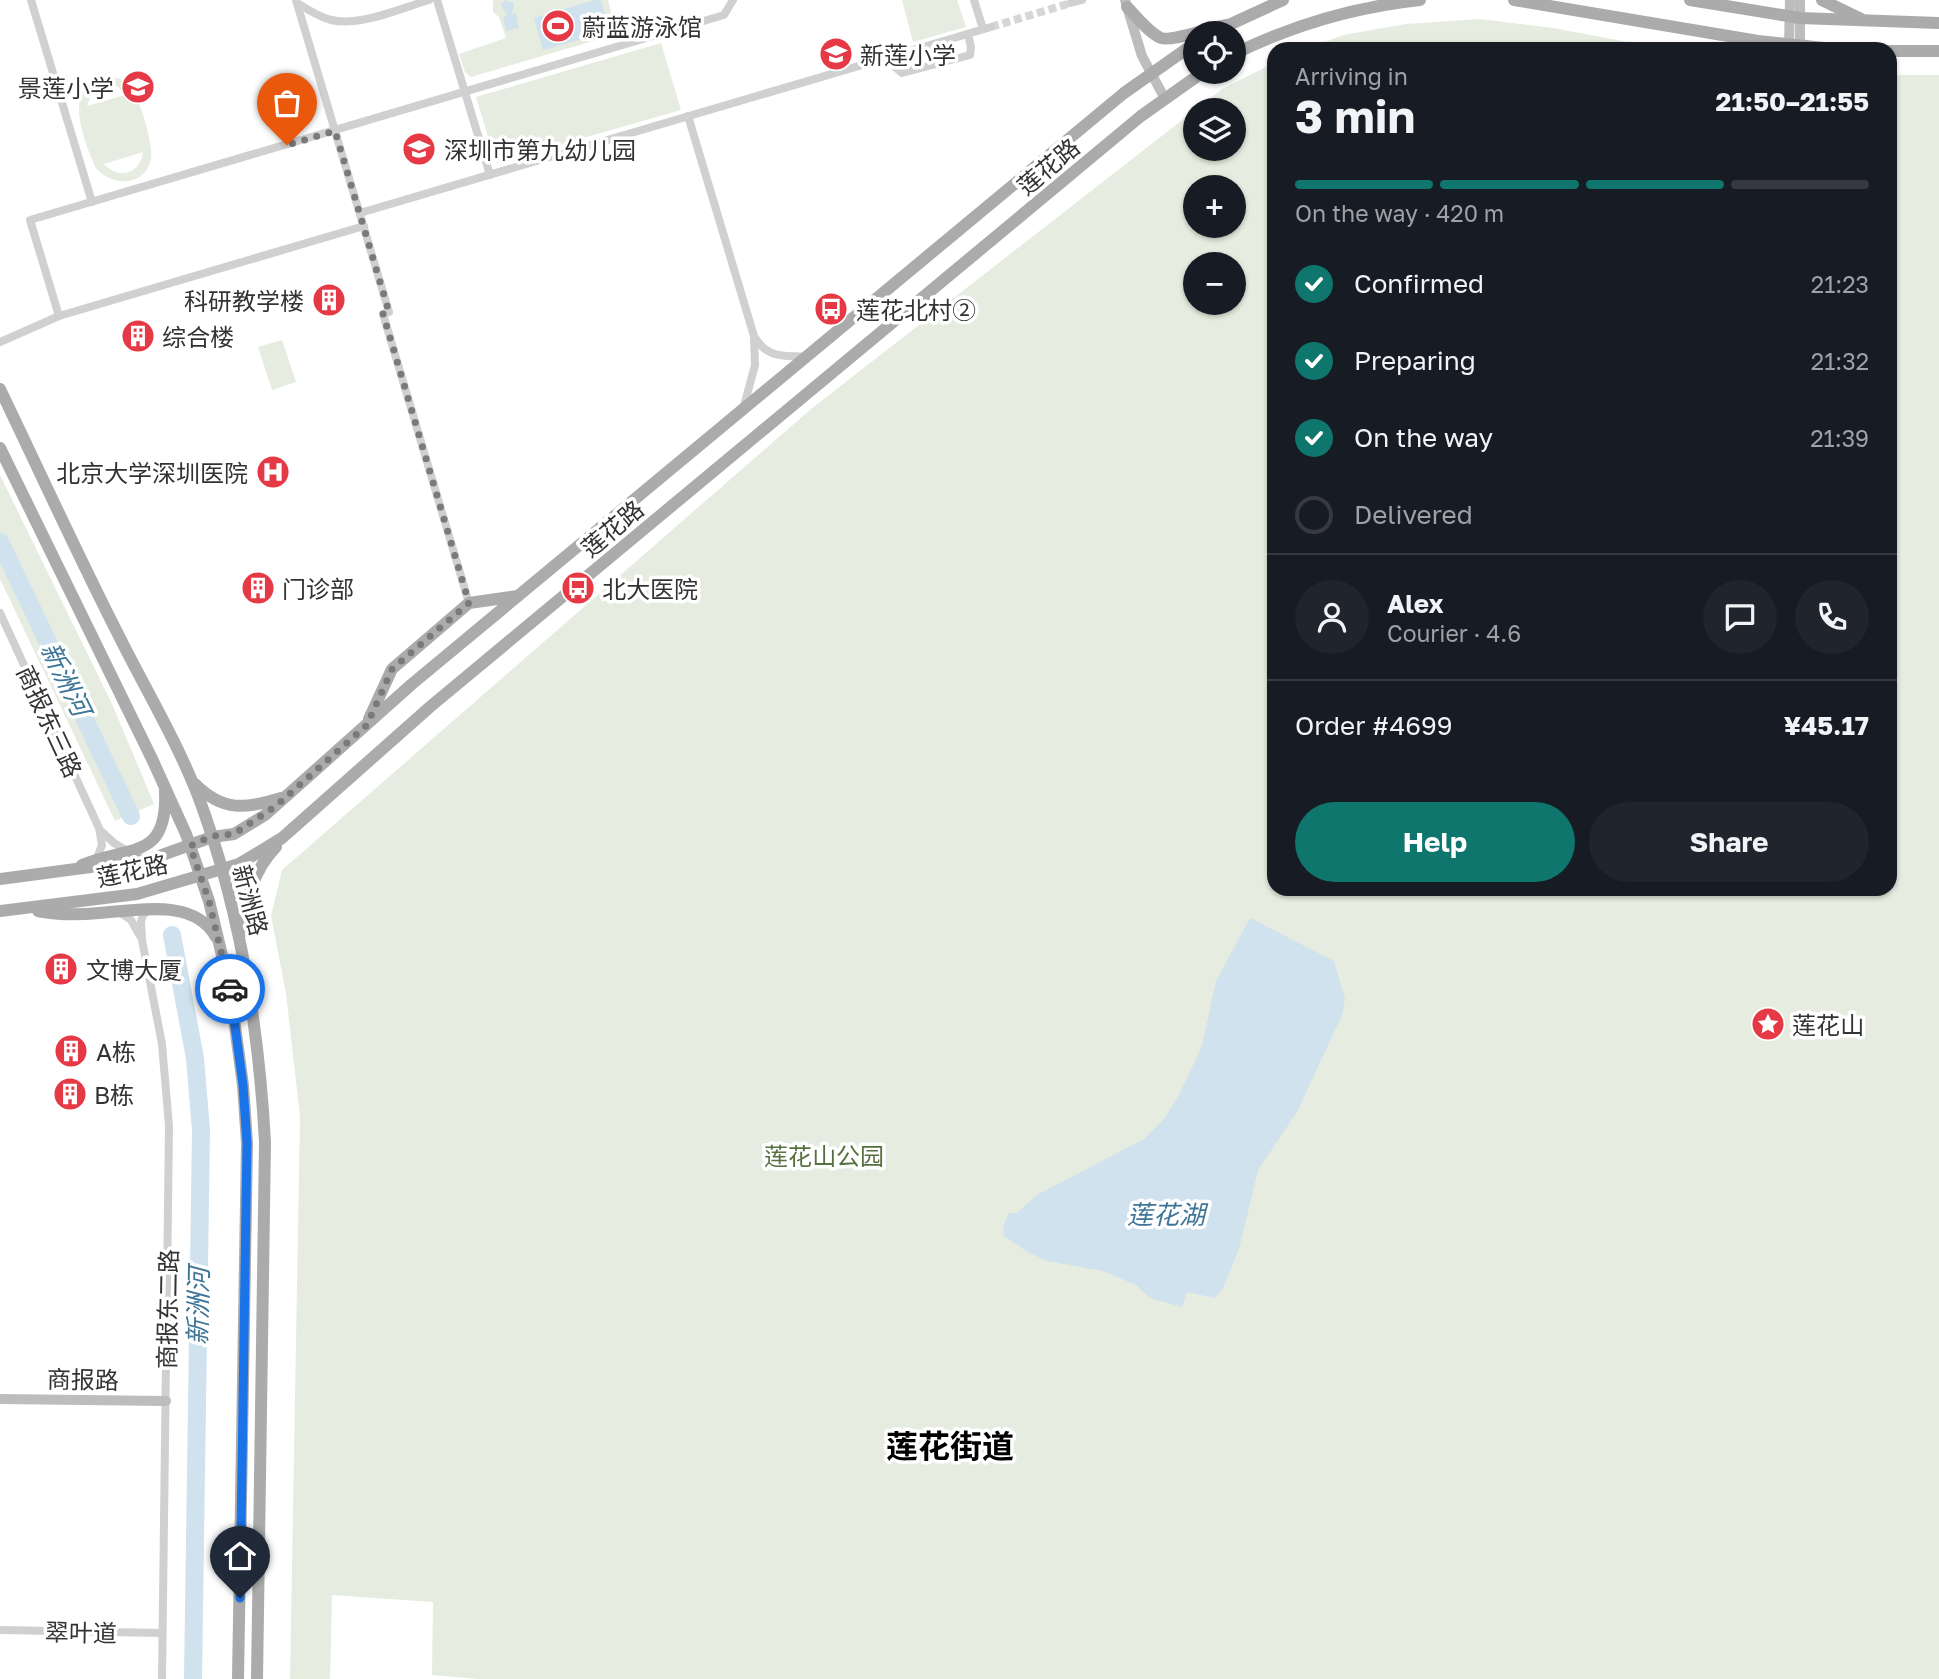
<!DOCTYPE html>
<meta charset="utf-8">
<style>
:root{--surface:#171b24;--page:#20242c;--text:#f1f3f6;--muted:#9ea1a6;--line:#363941;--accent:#0f766e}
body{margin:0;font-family:"Golos Text","Noto Sans SC",sans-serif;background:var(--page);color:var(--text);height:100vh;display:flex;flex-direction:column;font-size:26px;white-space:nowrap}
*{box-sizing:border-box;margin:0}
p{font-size:23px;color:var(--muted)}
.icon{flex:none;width:38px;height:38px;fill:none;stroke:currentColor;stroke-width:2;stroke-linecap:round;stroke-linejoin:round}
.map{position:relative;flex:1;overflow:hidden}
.side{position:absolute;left:1267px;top:42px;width:630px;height:854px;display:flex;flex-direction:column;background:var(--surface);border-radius:21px;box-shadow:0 2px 5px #0004}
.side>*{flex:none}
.buttons{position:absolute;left:1183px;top:21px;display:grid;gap:14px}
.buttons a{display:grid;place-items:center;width:63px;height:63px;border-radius:50%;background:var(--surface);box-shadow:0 2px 5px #0004;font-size:35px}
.pin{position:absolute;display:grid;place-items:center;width:60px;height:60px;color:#fff;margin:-72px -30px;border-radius:50% 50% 50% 0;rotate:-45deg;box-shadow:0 0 7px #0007}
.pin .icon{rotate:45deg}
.courier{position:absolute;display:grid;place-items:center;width:70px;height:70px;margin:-35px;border:5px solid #1a73e8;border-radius:50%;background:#fff;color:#222;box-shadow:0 2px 9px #0007}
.headline em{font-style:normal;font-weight:700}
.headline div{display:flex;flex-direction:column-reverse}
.headline{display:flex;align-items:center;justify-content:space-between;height:119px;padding:0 28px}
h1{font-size:46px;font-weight:700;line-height:52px}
.bar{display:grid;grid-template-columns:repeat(4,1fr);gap:10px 7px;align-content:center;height:84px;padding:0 28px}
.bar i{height:9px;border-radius:5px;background:var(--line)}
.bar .selected{background:var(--accent)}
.bar p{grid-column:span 4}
.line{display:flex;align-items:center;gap:18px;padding:0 28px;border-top:2px solid var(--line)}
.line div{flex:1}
.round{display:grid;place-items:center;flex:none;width:74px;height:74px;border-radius:37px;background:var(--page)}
ol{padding:0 28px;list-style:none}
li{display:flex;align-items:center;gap:21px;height:77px}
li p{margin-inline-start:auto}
li .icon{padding:7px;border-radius:50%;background:var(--accent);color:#fff;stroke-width:4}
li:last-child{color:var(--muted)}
li i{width:38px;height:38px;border:4px solid var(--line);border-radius:50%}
.cta{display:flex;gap:14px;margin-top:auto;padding:14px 28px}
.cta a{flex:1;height:80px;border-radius:42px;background:var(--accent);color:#fff;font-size:28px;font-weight:700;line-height:80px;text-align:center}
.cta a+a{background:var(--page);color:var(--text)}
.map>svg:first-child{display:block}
.green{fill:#e6ecdf;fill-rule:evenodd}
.water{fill:#cfe2ee}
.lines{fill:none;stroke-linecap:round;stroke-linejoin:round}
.river{stroke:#cfe2ee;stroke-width:18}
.street-tunnel{stroke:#d6d6d6;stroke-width:8;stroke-dasharray:8 4;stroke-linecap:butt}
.street{stroke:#d0d0d0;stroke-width:8}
.secondary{stroke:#bdbdbd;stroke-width:10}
.primary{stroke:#ababab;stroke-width:12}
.done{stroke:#7a7a7a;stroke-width:7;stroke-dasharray:0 12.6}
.route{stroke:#1a73e8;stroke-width:9}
.labels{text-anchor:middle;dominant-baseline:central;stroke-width:7;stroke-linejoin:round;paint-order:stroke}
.poi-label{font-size:24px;fill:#333;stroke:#fff;text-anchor:start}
.street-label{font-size:24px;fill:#333;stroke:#fff}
.park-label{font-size:24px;fill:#56703f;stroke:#fff}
.water-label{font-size:26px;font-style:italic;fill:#3f7597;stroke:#fff}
.district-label{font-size:32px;font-weight:bold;fill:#000;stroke:#fff}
</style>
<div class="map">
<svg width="1939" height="1679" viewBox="0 0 1939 1679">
<rect width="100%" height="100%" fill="#fff"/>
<!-- green -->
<g class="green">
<path d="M493 0H608L617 34 471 77 465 72 459 54 506 38 499 17 493 12Z"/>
<path d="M902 0H957L966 27 913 42Z"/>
<path d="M1480 19 1553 28 1665 49H1308L1343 35 1406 24Z"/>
<path d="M661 43 681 110 496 163 476 97Z"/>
<path d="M1274 63V889H1890V75H1939V1679H478L432 1675 433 1602 332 1595 330 1679H290L300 1117 286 993 271 916 282 870 811 409 1222 89ZM1195 110H1234V149H1195ZM1195 187H1234V226H1195ZM1195 264H1234V303H1195Z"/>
<path d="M107 76C116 77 124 79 131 87 139 97 154 146 151 159 145 187 112 187 96 168 84 141 60 83 107 76ZM107 85 118 87 125 95 87 106 92 92ZM143 152C141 174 118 180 104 164Z"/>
<path d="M282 340 296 382 272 390 258 347Z"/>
<path d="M0 475 112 704 154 804 115 821 0 579Z"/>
</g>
<!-- water -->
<g class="water">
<path d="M505 0 514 3 512 14 516 13 519 28 506 31 503 18 507 15 501 5Z"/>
<path d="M595 0H601L610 31 543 50 534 18Z"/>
<path d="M1250 918 1334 961 1345 999 1342 1015 1297 1112 1258 1170 1239 1249 1223 1288 1215 1298 1187 1292 1182 1307 1150 1298 1136 1285 1103 1271 1047 1261 1028 1252 1004 1236 1003 1226 1009 1213H1017L1037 1195 1144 1139 1165 1118 1180 1093 1202 1046 1216 981Z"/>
</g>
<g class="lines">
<!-- river -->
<g class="river">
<path d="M0 542 131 816"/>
<path d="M172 935 195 1058 201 1130 193 1679"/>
</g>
<!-- street-tunnel -->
<path class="street-tunnel" d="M991 27 1071 3"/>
<!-- street -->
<g class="street">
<path d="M31 0 92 202"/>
<path d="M296 0 389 312 383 314 469 603"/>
<path d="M437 0 490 175"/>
<path d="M974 0 983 29"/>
<path d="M297 3C308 10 319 17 331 20 359 27 402 8 429 0"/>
<path d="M1071 3 1082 0"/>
<path d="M891 56 895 67 902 73 970 55 971 47 968 34"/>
<path d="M688 116 754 336 755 365 744 406"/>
<path d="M360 213 991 27"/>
<path d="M59 316 30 220 724 15 733 0"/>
<path d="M756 339C769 359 784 355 806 357"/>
<path d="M0 342 59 316 364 226"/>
<path d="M0 613 99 828 102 845 97 858"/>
<path d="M101 831 114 843 129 852"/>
<path d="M149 911 144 913 141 921 142 940 162 1044 169 1126 162 1679"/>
<path d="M119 912 131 920 140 936"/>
<path d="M0 1630 162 1633"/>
</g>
<!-- secondary -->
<g class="secondary">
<path d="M1125 0 1142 56 1164 97"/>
<path d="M1789 45 1790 0"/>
<path d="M1800 46V0"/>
<path d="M0 1399 166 1401"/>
</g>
<!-- primary -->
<g class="primary">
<path d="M1514 0 1758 41 1833 49"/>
<path d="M1690 0 1800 18 1939 23"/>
<path d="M1822 0 1861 19"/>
<path d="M1127 7C1137 17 1148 32 1161 38 1171 42 1212 27 1227 25"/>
<path d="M1220 29 1283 0"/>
<path d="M1890 51H1939"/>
<path d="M1234 54C1293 25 1354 7 1420 0"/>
<path d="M0 389C40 472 78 556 120 638 149 696 184 753 205 815 242 921 259 1030 265 1142L257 1679"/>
<path d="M0 448 153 761 186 834 209 901 230 989 243 1085 247 1143 238 1679"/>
<path d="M369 719 392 669 469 603 518 596"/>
<path d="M195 784C223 812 246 809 281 798"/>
<path d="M82 865C129 845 168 861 165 791"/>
<path d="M0 879 151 859 212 837 234 834 265 815 412 684 1124 93 1195 43"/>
<path d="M0 911 137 894 239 864 282 838 431 706 1141 116 1203 72"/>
<path d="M38 911C58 915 78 915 99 913 136 911 194 897 216 937"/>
<path d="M242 932C244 902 255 868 276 847"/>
</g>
</g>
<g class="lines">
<!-- done -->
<path class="done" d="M230 989 209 901 190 846 212 836 234 834 276 806 367 725 392 669 469 603 383 314 389 312 335 131 287 145"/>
<!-- route -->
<path class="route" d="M230 989 243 1085 247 1143 240 1598"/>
</g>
<!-- icons -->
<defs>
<symbol id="stadium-disc" viewBox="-11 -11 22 22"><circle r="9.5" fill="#e63946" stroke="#fff"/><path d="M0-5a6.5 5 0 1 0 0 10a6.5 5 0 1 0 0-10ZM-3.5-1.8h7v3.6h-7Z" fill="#fff"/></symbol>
<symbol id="school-disc" viewBox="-11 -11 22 22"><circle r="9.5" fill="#e63946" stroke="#fff"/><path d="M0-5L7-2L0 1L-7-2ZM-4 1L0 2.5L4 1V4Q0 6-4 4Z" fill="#fff"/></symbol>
<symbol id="building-disc" viewBox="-11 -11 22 22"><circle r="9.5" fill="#e63946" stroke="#fff"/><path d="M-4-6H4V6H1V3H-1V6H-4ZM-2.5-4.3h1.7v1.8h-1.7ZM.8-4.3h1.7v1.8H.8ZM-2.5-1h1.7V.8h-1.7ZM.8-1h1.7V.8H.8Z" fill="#fff"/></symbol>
<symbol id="bus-disc" viewBox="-11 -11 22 22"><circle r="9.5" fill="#e63946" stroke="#fff"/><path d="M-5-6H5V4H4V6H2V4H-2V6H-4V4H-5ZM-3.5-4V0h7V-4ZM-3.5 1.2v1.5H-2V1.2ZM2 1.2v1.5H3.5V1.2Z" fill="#fff"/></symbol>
<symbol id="hospital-disc" viewBox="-11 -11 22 22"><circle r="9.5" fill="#e63946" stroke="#fff"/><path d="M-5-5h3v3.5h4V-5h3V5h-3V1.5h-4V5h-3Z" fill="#fff"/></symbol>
<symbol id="sight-disc" viewBox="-11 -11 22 22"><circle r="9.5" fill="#e63946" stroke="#fff"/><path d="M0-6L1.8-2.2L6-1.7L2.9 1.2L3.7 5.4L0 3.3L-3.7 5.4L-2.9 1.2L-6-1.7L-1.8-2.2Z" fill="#fff"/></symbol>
</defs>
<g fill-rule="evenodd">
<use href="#stadium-disc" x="539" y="7" width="38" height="38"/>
<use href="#school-disc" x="817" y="35" width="38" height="38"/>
<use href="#school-disc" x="119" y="68" width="38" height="38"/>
<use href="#school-disc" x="400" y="130" width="38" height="38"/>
<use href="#building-disc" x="310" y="281" width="38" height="38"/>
<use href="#bus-disc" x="812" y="290" width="38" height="38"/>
<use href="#building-disc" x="119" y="317" width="38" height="38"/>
<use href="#hospital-disc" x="254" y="453" width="38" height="38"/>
<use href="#building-disc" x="239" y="569" width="38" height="38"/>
<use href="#bus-disc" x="559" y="569" width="38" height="38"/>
<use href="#building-disc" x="42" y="950" width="38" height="38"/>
<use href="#sight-disc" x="1749" y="1005" width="38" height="38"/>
<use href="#building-disc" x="52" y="1032" width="38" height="38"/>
<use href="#building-disc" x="51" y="1075" width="38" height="38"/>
</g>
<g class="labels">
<!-- poi labels -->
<g class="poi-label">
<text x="582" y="26">蔚蓝游泳馆</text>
<text x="860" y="54">新莲小学</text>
<text x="114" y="87" text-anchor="end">景莲小学</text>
<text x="444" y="149">深圳市第九幼儿园</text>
<text x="304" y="300" text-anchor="end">科研教学楼</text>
<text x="856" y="309">莲花北村②</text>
<text x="162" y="336">综合楼</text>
<text x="248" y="472" text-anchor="end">北京大学深圳医院</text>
<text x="282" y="588">门诊部</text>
<text x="602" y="588">北大医院</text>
<text x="86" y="969">文博大厦</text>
<text x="1792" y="1024">莲花山</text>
<text x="96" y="1051">A栋</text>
<text x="94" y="1094">B栋</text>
</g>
<!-- street labels -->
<g class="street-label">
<text transform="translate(1048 166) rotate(-40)">莲花路</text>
<text transform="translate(612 528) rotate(-40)">莲花路</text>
<text transform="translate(50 721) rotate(65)">商报东三路</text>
<text transform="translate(132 870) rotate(-12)">莲花路</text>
<text transform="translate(251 900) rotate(75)">新洲路</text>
<text transform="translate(167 1309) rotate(-89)">商报东二路</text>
<text transform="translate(83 1379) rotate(1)">商报路</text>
<text transform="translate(81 1632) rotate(1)">翠叶道</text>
</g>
<!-- park labels -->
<g class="park-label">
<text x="824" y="1155">莲花山公园</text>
</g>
<!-- water labels -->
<g class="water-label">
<text transform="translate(66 679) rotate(64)">新洲河</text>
<text x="1166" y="1214">莲花湖</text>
<text transform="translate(198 1306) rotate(-89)">新洲河</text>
</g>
<!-- district labels -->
<g class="district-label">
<text x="950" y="1446">莲花街道</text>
</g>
</g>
</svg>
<div class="buttons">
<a><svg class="icon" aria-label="locate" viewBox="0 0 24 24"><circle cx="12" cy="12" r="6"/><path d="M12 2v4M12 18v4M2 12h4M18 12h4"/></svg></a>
<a><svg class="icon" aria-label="layers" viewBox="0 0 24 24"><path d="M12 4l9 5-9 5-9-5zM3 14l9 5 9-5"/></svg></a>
<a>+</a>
<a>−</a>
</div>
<div class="pin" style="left:287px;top:145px;background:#ea580c"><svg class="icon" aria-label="bag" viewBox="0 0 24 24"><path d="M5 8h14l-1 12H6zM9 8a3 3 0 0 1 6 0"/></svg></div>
<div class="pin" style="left:240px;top:1598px;background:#1f2937"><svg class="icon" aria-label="home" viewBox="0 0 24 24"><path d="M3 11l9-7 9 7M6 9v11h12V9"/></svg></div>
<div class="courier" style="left:230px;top:989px"><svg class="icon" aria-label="car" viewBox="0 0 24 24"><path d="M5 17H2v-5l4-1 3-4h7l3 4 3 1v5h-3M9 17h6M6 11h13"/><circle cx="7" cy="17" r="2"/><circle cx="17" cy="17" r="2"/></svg></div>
<section class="side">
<div class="headline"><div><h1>3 min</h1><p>Arriving in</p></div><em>21:50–21:55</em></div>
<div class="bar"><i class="selected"></i><i class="selected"></i><i class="selected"></i><i></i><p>On the way · 420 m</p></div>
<ol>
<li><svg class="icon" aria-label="check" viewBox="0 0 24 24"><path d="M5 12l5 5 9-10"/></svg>Confirmed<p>21:23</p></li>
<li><svg class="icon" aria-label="check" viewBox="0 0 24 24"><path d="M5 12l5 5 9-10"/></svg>Preparing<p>21:32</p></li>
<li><svg class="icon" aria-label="check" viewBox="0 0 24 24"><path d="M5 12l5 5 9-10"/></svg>On the way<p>21:39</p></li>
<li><i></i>Delivered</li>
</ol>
<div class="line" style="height:126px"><a class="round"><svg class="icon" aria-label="person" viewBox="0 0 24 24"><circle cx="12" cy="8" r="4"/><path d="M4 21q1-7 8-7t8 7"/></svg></a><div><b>Alex</b><p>Courier · 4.6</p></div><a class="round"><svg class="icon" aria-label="chat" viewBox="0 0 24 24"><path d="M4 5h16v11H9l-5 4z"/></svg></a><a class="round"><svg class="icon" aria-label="phone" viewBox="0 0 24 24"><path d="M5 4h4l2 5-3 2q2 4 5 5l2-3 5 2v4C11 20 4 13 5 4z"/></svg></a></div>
<div class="line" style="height:91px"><div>Order #4699</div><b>¥45.17</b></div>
<div class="cta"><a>Help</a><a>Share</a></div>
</section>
</div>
